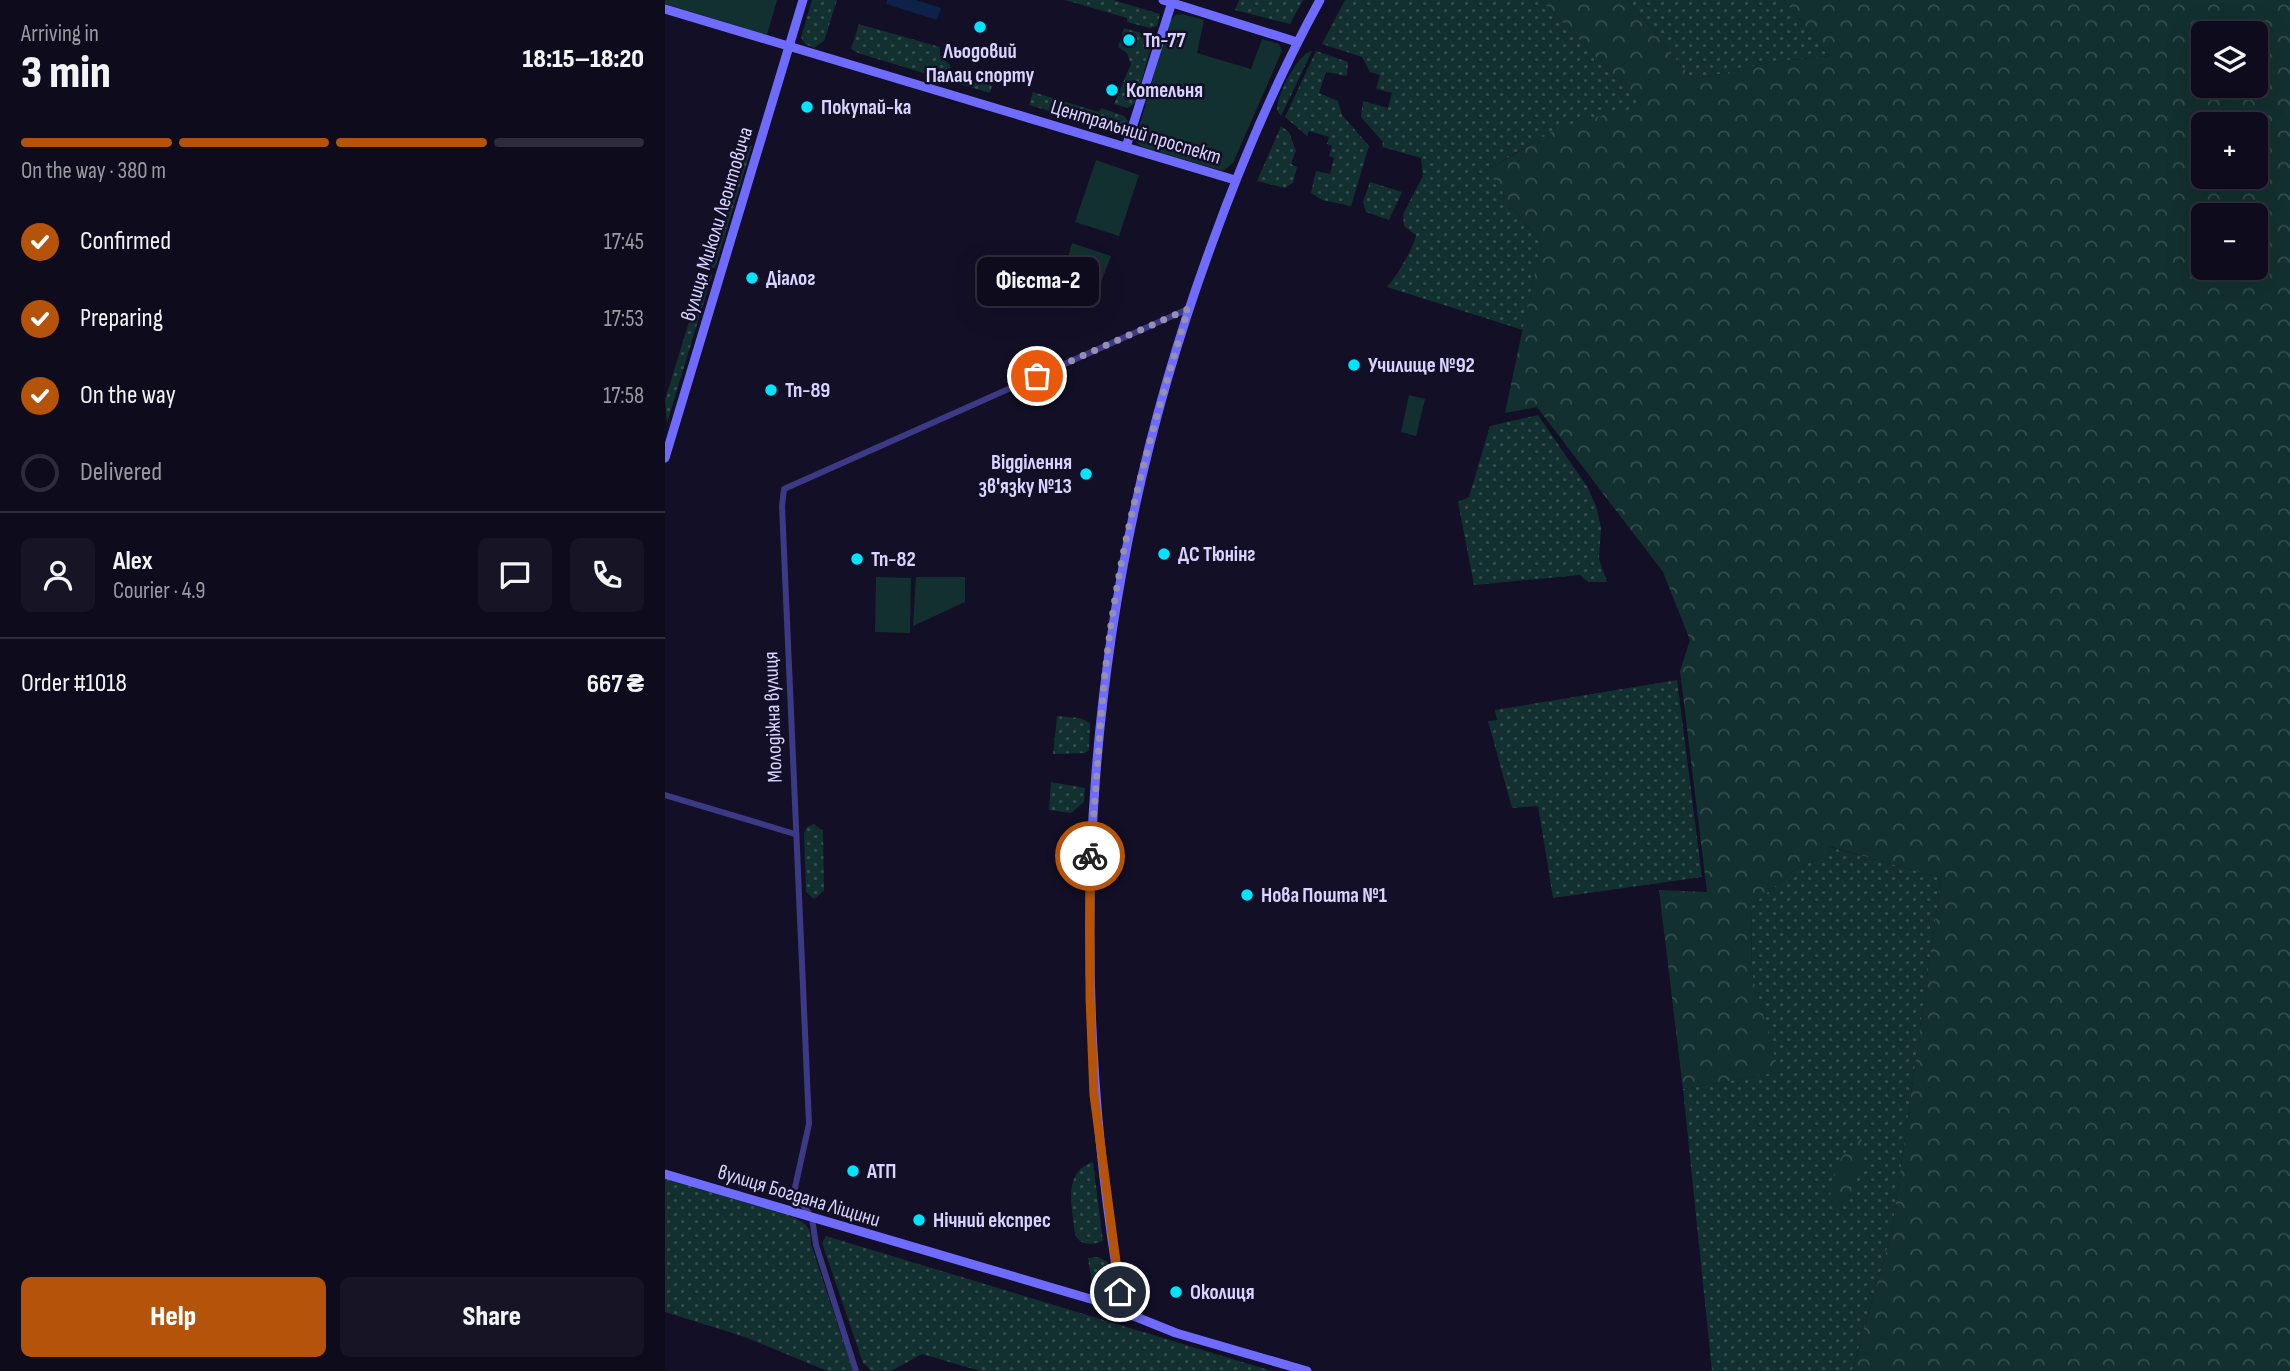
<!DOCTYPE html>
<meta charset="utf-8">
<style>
:root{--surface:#0e0b1c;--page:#171425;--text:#f1f3f6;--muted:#9b9ba3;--line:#2e2b3b;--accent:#b45309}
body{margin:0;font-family:"Sofia Sans Condensed",sans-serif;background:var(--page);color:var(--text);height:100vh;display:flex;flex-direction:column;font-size:26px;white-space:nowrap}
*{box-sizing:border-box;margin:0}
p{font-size:23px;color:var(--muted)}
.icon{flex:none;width:38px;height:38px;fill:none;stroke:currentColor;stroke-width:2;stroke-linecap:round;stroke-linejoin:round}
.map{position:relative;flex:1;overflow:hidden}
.details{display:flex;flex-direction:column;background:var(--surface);width:665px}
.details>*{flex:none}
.tools{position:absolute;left:1526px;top:21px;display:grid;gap:14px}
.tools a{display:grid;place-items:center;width:77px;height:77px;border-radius:10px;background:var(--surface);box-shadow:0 7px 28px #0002,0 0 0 2px var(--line);font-size:35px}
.pin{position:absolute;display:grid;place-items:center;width:60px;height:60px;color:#fff;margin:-30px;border:4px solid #fff;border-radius:50%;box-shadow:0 2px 7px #0007}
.courier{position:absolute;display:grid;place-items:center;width:70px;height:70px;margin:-35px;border:5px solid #b45309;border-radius:50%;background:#fff;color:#222;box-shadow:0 2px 9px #0007}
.bubble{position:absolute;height:49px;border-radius:10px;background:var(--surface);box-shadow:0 7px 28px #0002,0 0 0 2px var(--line);font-size:23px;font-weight:800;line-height:49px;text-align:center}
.head em{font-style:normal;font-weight:800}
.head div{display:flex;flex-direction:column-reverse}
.head{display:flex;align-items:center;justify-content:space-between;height:119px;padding:0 21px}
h1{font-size:46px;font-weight:800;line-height:52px}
.bar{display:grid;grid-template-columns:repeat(4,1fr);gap:10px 7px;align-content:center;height:84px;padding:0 21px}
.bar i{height:9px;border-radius:5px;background:var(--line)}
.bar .active{background:var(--accent)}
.bar p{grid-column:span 4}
.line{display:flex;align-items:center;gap:18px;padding:0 21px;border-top:2px solid var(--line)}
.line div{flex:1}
.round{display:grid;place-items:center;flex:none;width:74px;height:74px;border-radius:10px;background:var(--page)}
ol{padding:0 21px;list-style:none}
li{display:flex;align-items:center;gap:21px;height:77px}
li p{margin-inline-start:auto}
li .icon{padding:7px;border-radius:50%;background:var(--accent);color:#fff;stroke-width:4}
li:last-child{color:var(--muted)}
li i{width:38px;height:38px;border:4px solid var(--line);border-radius:50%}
.action{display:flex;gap:14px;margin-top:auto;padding:14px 21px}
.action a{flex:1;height:80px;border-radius:10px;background:var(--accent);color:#fff;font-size:28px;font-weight:800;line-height:80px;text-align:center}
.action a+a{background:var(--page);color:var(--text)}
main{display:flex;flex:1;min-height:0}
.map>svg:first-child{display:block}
.grass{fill:url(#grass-dots)}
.forest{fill:url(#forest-crowns);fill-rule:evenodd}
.green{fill:#12302f}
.water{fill:#0c2248}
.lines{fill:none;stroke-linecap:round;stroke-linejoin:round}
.street{stroke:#3d3a85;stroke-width:6}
.secondary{stroke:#6f6bff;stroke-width:9}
.done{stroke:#948fb3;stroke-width:7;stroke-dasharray:0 12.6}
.route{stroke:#b45309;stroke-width:9}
.poi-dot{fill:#00e5ff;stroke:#130f26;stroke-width:2.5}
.labels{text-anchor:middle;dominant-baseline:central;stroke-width:5;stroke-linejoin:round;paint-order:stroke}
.poi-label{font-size:21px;font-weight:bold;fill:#d9d4ff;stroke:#130f26;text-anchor:start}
.street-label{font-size:21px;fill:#d9d4ff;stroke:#130f26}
</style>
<main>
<section class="details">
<div class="head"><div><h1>3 min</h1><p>Arriving in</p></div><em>18:15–18:20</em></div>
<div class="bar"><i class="active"></i><i class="active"></i><i class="active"></i><i></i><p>On the way · 380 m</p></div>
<ol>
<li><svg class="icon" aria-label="check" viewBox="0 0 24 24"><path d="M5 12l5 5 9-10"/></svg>Confirmed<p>17:45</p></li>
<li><svg class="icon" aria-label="check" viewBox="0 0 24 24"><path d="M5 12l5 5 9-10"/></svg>Preparing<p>17:53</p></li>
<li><svg class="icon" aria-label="check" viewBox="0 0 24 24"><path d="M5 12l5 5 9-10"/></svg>On the way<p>17:58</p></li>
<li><i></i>Delivered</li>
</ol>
<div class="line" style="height:126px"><a class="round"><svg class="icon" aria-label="person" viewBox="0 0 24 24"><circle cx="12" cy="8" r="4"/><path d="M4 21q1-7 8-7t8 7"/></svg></a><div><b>Alex</b><p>Courier · 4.9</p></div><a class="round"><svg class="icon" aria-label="chat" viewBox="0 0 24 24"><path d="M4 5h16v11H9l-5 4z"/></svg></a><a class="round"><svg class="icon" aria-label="phone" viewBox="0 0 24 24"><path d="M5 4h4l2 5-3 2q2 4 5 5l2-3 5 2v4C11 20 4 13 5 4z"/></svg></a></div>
<div class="line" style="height:91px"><div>Order #1018</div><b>667 ₴</b></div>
<div class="action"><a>Help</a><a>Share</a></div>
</section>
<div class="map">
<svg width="1625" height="1371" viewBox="0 0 1625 1371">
<defs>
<pattern id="grass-dots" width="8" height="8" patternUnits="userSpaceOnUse" patternTransform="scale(1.75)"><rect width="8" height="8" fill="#12302f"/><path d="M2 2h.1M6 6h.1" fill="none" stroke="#344d4e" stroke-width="1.8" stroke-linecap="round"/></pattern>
<pattern id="forest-crowns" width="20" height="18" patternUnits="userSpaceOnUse" patternTransform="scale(1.75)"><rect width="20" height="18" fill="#12302f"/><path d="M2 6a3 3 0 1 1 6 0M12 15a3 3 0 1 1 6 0" fill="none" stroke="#344d4e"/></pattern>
</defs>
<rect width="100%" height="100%" fill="#130f26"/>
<!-- grass -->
<g class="grass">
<path d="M147 0H172L159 41 149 48 140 44 136 37Z"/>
<path d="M400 0H448L495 14 492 26 485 28 462 22V18Z"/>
<path d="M574 0H638L625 24 570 10Z"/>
<path d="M680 0H876L975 103 976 109C918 117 872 137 824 170L848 209 876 242 858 330 722 287C731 277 749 248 751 235L739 226 738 214 758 176 756 158 717 147 718 142 696 117 698 101 723 108 727 93 711 89 715 75 705 72 697 57 657 44Z"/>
<path d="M963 0H1119L1164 56 1106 62 1028 80Z"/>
<path d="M194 24 275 47V56L285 65V69L327 86 325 93 193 53 186 49Z"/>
<path d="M459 28 486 36 488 40 470 103 463 108 449 104 466 64 462 53 453 47Z"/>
<path d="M647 51 616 116 612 110C611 96 633 53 647 51Z"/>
<path d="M651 51 683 62 682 76 661 72 654 93 673 101 677 115 704 146 686 206 657 200 646 193 651 171 665 174 669 158 664 156 667 146 662 144 664 137 644 131 642 136 620 117Z"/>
<path d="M368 92 434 112 436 108 459 116 463 121 460 133 364 105Z"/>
<path d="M616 126 624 132 631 151 626 164 632 167 628 183 620 188 592 181Z"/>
<path d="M78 146H87L50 268H42Z"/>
<path d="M705 182 737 192 724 220 701 212 698 202Z"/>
<path d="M39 273 47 275 2 423 0 400Z"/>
<path d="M873 415 923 488 931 506 936 527 934 559 942 582H923L915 575 809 585 793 502 804 497 825 426Z"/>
<path d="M1012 680 1037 877 888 898 873 806 847 808 823 721 832 720 830 710Z"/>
<path d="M392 716 415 718 425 723 424 750 420 753 388 754Z"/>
<path d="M386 782 420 788 419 802 406 813 384 810Z"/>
<path d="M149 824 158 831 159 891 149 899 141 892 139 833 142 827Z"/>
<path d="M1162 846 1276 878 1227 1231 1187 1371H1047L1018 1089 1113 1072 1087 974 1086 906 1133 867 1155 859Z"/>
<path d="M428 1162 438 1241C431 1244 419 1246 413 1239 408 1234 409 1224 408 1218 405 1196 402 1171 428 1162Z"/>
<path d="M0 1177C26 1185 125 1210 140 1224 146 1229 146 1236 146 1244L188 1371H162L80 1337 0 1312Z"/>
<path d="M161 1236 607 1371H315L257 1354 226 1371H207L198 1363 157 1243Z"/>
<path d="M433 1257 443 1262 444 1275 439 1289 427 1285 423 1258Z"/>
</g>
<!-- forest -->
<g class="forest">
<path d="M876 0H963L1028 80 1106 62 1164 56 1119 0H1625V1371H1187L1227 1231 1276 878 1163 846 1155 859 1133 867 1086 906 1087 974 1114 1072 1018 1089 994 890 1042 892 1015 671 1025 640 998 572 872 407 840 413 876 242 848 209 823 170 886 132 942 114 976 108 975 103ZM1538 33H1591V86H1538ZM1538 124H1591V177H1538ZM1538 215H1591V268H1538Z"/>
<path d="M1196 1137C1202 1160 1189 1187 1178 1206L1165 1197C1168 1169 1175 1154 1196 1137Z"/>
</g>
<!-- green -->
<g class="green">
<path d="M0 0H112L102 35 0 4Z"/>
<path d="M518 14 539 20 532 53 586 69 597 39 614 44 617 51 568 163 558 171 477 147 470 141 504 23 510 15Z"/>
<path d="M431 160 474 175 454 236 410 222Z"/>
<path d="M407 243 446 256 436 282 395 285Z"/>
<path d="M744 395 760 399 751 436 736 432Z"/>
<path d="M211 577 246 578 245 633 210 632Z"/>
<path d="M251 577H300V602L248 626Z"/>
</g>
<!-- water -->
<path class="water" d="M222 0H251L276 8 272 20 221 4Z"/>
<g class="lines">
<!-- street -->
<g class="street">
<path d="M0 795 130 834"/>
<path d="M191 1371 151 1245 147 1218 129 1192 144 1124 117 506 119 489 523 309"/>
</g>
<!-- secondary -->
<g class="secondary">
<path d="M498 0 632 42"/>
<path d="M0 9 570 180"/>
<path d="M461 147 507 2"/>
<path d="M0 458 138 0"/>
<path d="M0 1174 429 1300 511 1333 642 1371"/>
<path d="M459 1314C395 953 419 594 545 249 576 163 611 80 655 0"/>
</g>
</g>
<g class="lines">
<!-- done -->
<path class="done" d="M372 376 523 309C493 410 462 514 447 618 435 697 433 777 425 856"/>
<!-- route -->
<path class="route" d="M425 856V997L429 1095 455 1292"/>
</g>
<!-- markers -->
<g class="poi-dot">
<circle cx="315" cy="27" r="7"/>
<circle cx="464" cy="40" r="7"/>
<circle cx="447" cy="90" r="7"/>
<circle cx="142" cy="107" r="7"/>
<circle cx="87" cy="278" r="7"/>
<circle cx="689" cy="365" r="7"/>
<circle cx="106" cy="390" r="7"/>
<circle cx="421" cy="474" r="7"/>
<circle cx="499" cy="554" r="7"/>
<circle cx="192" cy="559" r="7"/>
<circle cx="582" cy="895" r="7"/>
<circle cx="188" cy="1171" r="7"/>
<circle cx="254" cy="1220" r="7"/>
<circle cx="511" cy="1292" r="7"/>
</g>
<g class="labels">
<!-- poi labels -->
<g class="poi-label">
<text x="478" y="40">Тп-77</text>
<text x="315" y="51" text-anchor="middle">Льодовий<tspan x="315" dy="24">Палац спорту</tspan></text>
<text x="461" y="90">Котельня</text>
<text x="156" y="107">Покупай-ка</text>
<text x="101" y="278">Діалог</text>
<text x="703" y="365">Училище №92</text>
<text x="120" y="390">Тп-89</text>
<text x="407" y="462" text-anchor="end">Відділення<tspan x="407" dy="24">зв'язку №13</tspan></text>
<text x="513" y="554">ДС Тюнінг</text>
<text x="206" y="559">Тп-82</text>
<text x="596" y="895">Нова Пошта №1</text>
<text x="202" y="1171">АТП</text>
<text x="268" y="1220">Нічний експрес</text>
<text x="525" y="1292">Околиця</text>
</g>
<!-- street labels -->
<g class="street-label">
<text transform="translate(471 132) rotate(17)">Центральний проспект</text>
<text transform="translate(52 224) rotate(-73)">вулиця Миколи Леонтовича</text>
<text transform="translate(108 717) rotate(-92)">Молодіжна вулиця</text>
<text transform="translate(134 1196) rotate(17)">вулиця Богдана Ліщини</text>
</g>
</g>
</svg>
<div class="tools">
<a><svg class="icon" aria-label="layers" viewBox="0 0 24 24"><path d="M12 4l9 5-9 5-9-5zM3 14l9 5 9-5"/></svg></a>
<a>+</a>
<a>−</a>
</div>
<div class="pin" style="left:372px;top:376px;background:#ea580c"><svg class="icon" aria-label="bag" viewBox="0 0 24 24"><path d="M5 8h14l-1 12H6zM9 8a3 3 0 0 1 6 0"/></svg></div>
<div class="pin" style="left:455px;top:1292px;background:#1f2937"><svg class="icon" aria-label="home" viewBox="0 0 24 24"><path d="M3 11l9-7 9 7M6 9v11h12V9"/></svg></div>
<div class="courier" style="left:425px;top:856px"><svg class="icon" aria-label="bike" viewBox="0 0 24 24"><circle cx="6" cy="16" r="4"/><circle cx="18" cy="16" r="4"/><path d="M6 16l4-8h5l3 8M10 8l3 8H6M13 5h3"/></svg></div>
<div class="bubble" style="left:312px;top:257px;width:122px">Фiєста-2</div>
</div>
</main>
